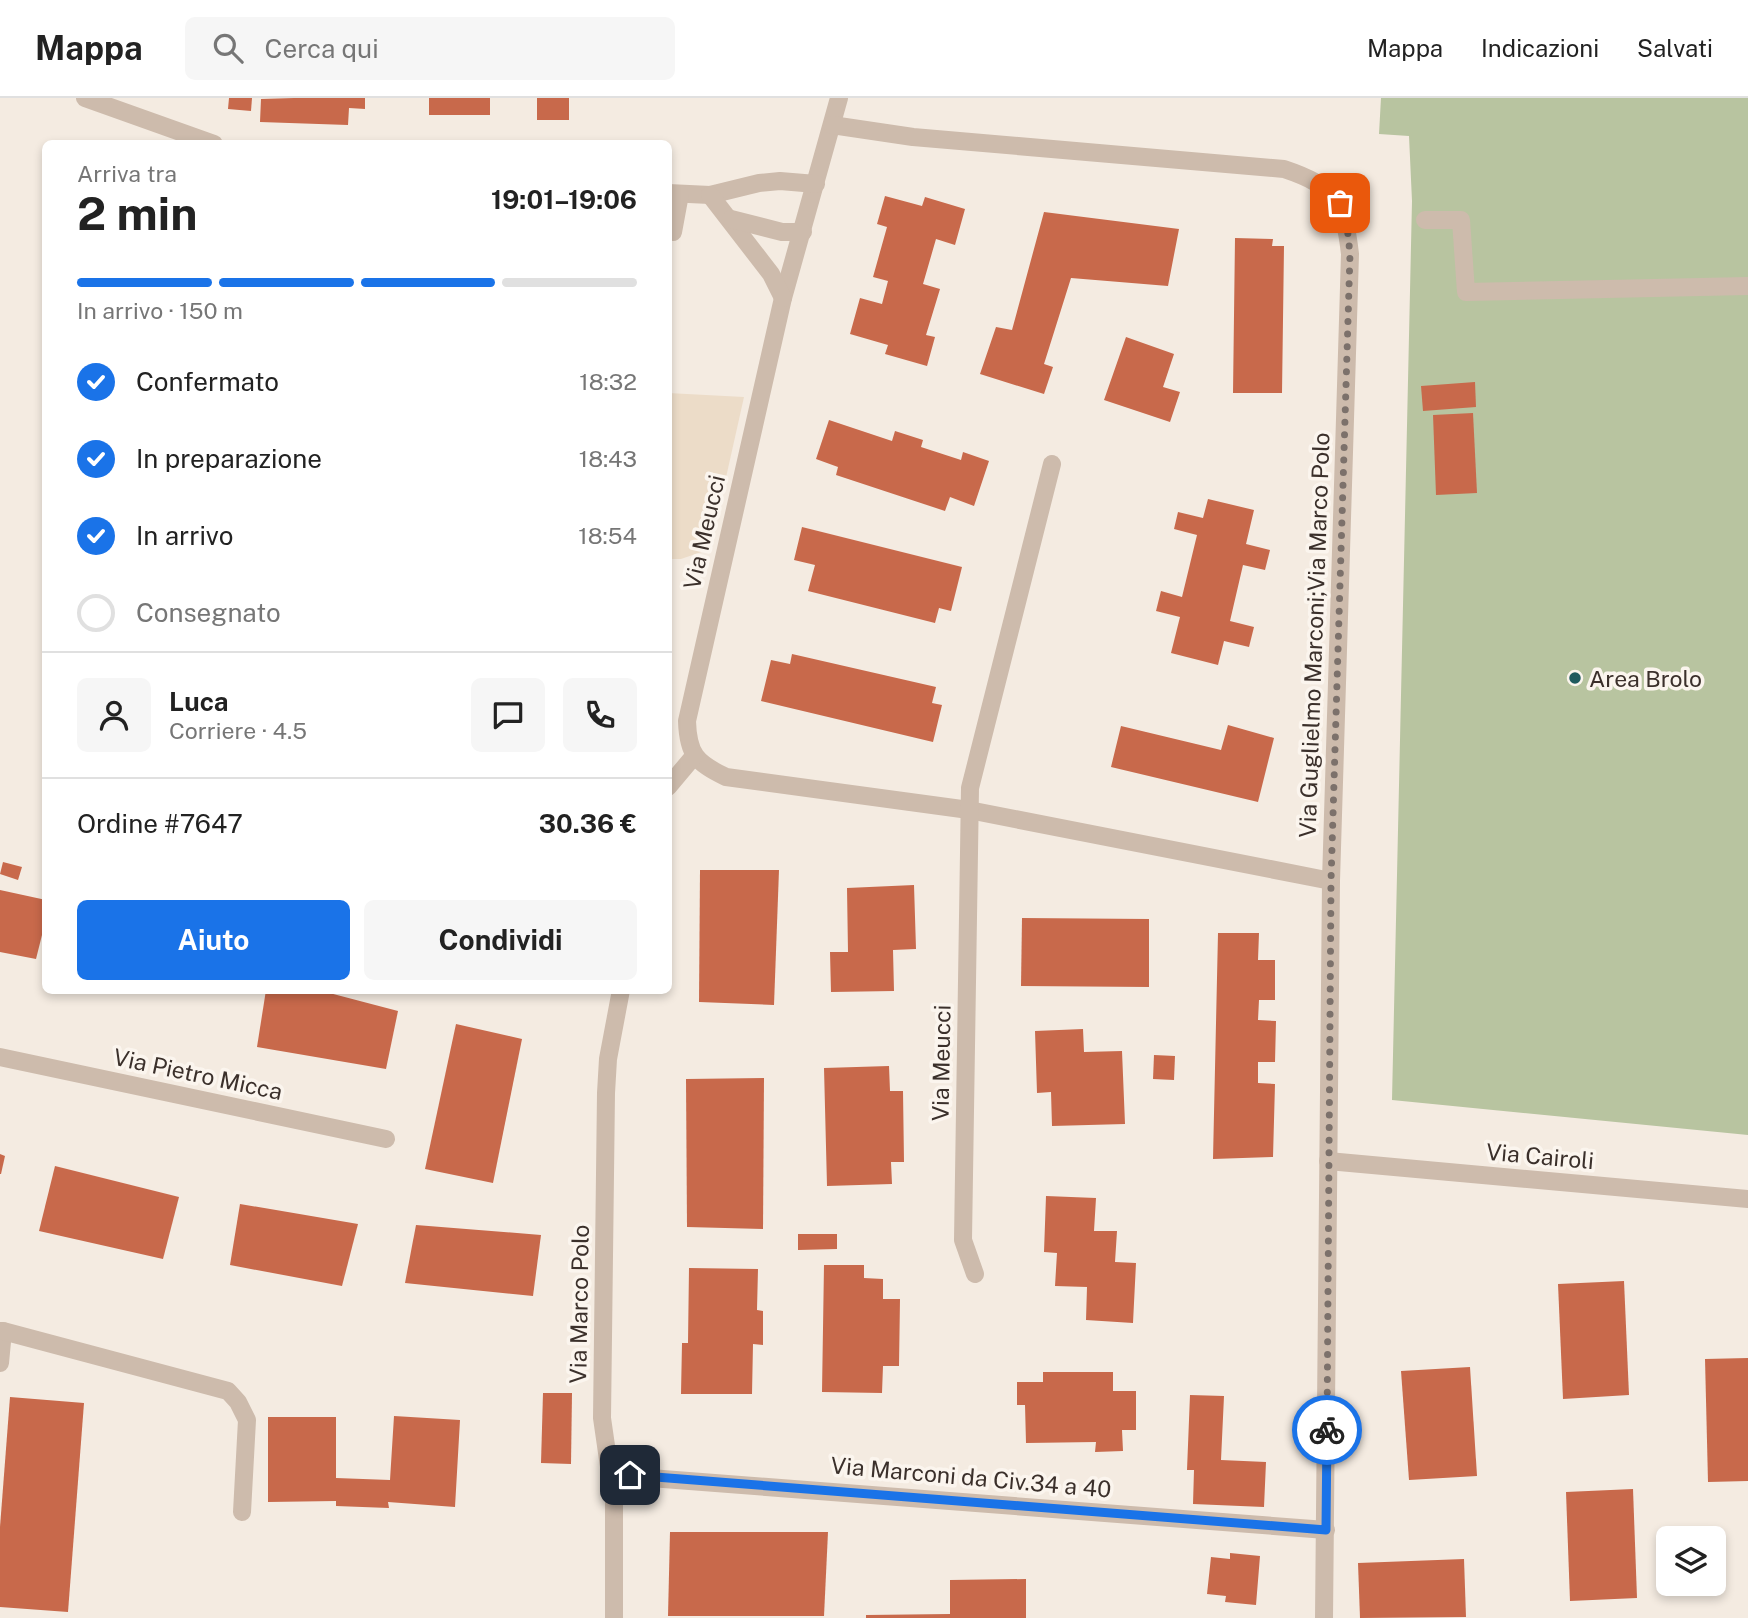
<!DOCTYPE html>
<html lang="it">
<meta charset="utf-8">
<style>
:root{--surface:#fff;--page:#f6f6f6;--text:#222;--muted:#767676;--line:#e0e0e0;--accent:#1a73e8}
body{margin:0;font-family:"Public Sans",sans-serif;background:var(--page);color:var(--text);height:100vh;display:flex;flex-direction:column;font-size:26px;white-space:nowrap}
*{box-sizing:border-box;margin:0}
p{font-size:23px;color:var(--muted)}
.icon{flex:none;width:38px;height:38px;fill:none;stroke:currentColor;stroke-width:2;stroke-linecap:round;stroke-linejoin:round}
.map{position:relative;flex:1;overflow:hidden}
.side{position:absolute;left:42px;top:42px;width:630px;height:854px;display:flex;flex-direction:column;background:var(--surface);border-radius:10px;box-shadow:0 4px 10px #0003}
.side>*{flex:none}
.buttons{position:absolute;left:1656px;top:1428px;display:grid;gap:14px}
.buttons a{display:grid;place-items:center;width:70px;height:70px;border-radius:10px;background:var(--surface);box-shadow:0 4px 10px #0003;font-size:35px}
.pin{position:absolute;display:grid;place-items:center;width:60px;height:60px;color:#fff;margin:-30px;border-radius:14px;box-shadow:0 4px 10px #0006}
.courier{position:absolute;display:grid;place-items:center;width:70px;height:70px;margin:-35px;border:5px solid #1a73e8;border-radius:50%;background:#fff;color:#222;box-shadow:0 2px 9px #0007}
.overview em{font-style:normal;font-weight:700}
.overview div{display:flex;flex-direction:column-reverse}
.overview{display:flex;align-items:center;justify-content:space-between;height:119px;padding:0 35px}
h1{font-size:46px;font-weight:700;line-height:52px}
.bar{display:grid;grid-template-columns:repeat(4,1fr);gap:10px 7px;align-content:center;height:84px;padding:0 35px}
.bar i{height:9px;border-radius:5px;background:var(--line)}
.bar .on{background:var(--accent)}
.bar p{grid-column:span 4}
.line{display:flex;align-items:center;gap:18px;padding:0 35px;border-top:2px solid var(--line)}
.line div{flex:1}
.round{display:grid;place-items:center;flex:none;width:74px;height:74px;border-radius:10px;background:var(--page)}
ol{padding:0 35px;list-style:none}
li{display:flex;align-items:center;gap:21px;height:77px}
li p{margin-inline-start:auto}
li .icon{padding:7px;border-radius:50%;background:var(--accent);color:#fff;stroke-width:4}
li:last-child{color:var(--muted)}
li i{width:38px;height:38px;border:4px solid var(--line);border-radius:50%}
.action{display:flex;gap:14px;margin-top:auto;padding:14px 35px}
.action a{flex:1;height:80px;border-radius:10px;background:var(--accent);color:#fff;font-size:28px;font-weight:700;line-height:80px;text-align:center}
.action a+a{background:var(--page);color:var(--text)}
header{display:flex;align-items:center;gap:42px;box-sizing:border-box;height:98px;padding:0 35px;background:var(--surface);border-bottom:2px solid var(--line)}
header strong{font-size:33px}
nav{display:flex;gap:38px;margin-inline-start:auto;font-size:24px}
.search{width:490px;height:63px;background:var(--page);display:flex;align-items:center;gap:18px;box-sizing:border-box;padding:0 24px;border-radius:10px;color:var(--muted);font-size:26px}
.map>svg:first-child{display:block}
.green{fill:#b8c4a0}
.plaza{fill:#ecdcc8}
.building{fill:#c8694b}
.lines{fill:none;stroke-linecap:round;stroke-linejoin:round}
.minor{stroke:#cdbbac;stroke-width:18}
.done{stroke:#7c716b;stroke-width:7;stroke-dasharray:0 12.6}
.route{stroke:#1a73e8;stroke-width:9}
.poi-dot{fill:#1f5a5e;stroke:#fbf5ee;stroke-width:2.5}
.labels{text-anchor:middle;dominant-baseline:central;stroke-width:7;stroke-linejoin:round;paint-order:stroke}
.street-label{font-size:23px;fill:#3b302b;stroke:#fbf5ee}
.poi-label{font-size:23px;fill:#3b302b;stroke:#fbf5ee;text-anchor:start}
</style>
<header>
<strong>Mappa</strong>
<div class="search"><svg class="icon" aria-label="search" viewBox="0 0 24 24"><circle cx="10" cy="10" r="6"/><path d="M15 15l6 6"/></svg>Cerca qui</div>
<nav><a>Mappa</a><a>Indicazioni</a><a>Salvati</a></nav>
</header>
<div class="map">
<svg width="1748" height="1520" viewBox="0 0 1748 1520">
<rect width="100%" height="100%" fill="#f4ebe1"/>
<!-- green -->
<path class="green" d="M1381 0H1748V1037L1392 1002 1412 103 1409 38 1379 36Z"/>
<!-- plaza -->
<path class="plaza" d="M668 295 744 299 710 451 681 461H669Z"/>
<!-- building -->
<g class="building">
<path d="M229 0H252L251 13 228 11Z"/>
<path d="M294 0H365V11L349 10 348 27 260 24 261 1Z"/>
<rect x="429" y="0" width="61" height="17"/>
<rect x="537" y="0" width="32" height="22"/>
<path d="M885 98 922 108 925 99 965 111 955 147 936 141 923 186 940 191 926 237 935 239 927 268 885 256 888 247 850 236 860 200 882 206 888 183 873 179 887 129 877 126Z"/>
<path d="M1044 114 1179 131 1168 188 1071 180 1044 266 1053 269 1044 296 980 276 996 229 1012 232Z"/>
<path d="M1235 140 1273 141 1272 148H1284L1282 295H1233Z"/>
<path d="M1126 239 1174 256 1163 289 1180 294 1170 324 1104 302Z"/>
<path d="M1475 284 1476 309 1423 313 1421 288Z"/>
<path d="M1473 315 1477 395 1436 397 1433 317Z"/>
<path d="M829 322 892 343 895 333 923 342 921 349 961 362 963 354 989 363 974 408 950 399 945 413 836 377 838 369 816 361Z"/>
<path d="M1208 401 1254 412 1246 446 1270 452 1265 472 1243 467 1230 523 1254 529 1249 549 1224 543 1218 567 1171 555 1180 519 1156 513 1161 493 1182 499 1197 437 1174 431 1178 414 1203 420Z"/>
<path d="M802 429 962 469 951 513 939 510 935 525 808 493 815 467 794 462Z"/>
<path d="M792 556 936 589 932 605 942 607 933 644 761 603 771 562 790 566Z"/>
<path d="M1228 627 1274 640 1258 704 1111 669 1121 628 1221 652Z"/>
<path d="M3 764 22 769 18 782 0 776Z"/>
<path d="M700 772H779L774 907 699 904Z"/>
<path d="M914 787 916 851 893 852 894 893 831 894 830 854H848L847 790Z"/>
<path d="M0 792 46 802V821L36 861 0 854Z"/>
<path d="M1022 820 1149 821V889L1021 888Z"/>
<path d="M1218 835H1259L1258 862H1275V902H1259L1258 922 1276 923 1275 964H1258V985L1275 986 1273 1059 1213 1061Z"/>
<path d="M266 892H318L398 913 386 971 257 949Z"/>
<path d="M456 926 522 941 493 1085 425 1071Z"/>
<path d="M1083 931 1084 954 1122 953 1125 1026 1052 1028 1051 994 1037 995 1035 933Z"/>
<path d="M1154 957 1175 958 1174 982 1153 981Z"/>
<path d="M889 968 890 993H903L904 1064H891L892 1086 827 1088 824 970Z"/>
<path d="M764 980 763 1131 687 1129 686 981Z"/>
<path d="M0 1056 5 1058 1 1076H0Z"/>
<path d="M55 1068 179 1099 163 1161 39 1133Z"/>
<path d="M1046 1098 1096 1100 1094 1133H1117L1115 1164 1136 1165 1133 1225 1086 1222 1087 1189 1055 1188 1057 1155 1044 1154Z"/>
<path d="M240 1106 358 1126 342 1188 230 1167Z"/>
<path d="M416 1127 541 1137 533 1198 405 1185Z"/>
<path d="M798 1136H837V1151L798 1152Z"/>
<path d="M824 1167H864V1180L883 1181V1201H900L899 1268H883L882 1295 822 1294Z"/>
<path d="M689 1170 758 1171 757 1212 763 1213V1247L753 1246 752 1296H681L682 1245H688Z"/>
<path d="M1624 1183 1629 1297 1563 1301 1558 1186Z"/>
<path d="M1748 1260V1383L1708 1384 1705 1261Z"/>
<path d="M1470 1269 1477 1378 1409 1382 1401 1273Z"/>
<path d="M1043 1274H1113V1293H1136V1332H1122L1123 1353 1095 1354 1096 1344 1026 1345 1025 1307H1017V1284H1043Z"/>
<path d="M543 1295H572L571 1366 541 1365Z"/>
<path d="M1190 1297 1224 1298 1221 1362 1266 1364 1264 1409 1193 1406 1194 1372H1187Z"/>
<path d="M10 1299 84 1305 68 1514 0 1509V1429Z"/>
<path d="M394 1318 460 1322 455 1409 388 1404 389 1410 336 1408V1403L268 1404V1319H336V1380L390 1382Z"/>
<path d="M1633 1391 1637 1500 1570 1503 1566 1394Z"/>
<path d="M670 1434H828L824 1518H668Z"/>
<path d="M1230 1455 1260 1458 1256 1507 1225 1504 1226 1498 1207 1496 1211 1459 1230 1461Z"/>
<path d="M1464 1461 1466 1519 1360 1520 1358 1465Z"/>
<path d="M1026 1481V1520H866V1517L950 1516V1482Z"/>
</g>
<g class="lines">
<!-- minor -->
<g class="minor">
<path d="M85 0 214 46"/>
<path d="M839 0 783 200 687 623C688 656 696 665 726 679L969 712 1331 783"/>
<path d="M832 27 913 39 1284 71C1335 88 1344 104 1350 156L1331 783 1324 1520"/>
<path d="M668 95 710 97 759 85 780 83 816 86"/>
<path d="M710 97 771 176 783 200"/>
<path d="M731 121 782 134H803"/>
<path d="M1425 122H1461L1466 194 1748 188"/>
<path d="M673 134 680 96"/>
<path d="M668 689 694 658"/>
<path d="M0 959 386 1041"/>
<path d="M1328 1063 1748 1101"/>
<path d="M975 1176 963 1142 970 690 1052 366"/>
<path d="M0 1233H3L0 1265"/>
<path d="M3 1233 228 1293 238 1304 247 1322 242 1414"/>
<path d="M611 1377 1326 1432"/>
<path d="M614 1520V1403L602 1320 606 995 608 961 621 892"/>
</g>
</g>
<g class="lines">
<!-- done -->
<path class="done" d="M1327 1332 1331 783 1350 156 1347 127 1340 105"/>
<!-- route -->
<path class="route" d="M630 1377 1326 1432 1327 1332"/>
</g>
<!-- markers -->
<circle class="poi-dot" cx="1575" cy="580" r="7"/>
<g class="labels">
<!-- street labels -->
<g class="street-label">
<text transform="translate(704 434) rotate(-77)">Via Meucci</text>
<text transform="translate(1314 537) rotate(-88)">Via Guglielmo Marconi;Via Marco Polo</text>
<text transform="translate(941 965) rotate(-89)">Via Meucci</text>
<text transform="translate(198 976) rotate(12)">Via Pietro Micca</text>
<text transform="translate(1540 1058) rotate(5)">Via Cairoli</text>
<text transform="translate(579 1206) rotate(-89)">Via Marco Polo</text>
<text transform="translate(971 1379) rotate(5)">Via Marconi da Civ.34 a 40</text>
</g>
<!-- poi labels -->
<g class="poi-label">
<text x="1589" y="580">Area Brolo</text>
</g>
</g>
</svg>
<div class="buttons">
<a><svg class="icon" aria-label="layers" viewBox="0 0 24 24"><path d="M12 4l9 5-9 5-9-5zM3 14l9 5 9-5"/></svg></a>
</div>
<div class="pin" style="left:1340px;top:105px;background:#ea580c"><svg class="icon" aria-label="bag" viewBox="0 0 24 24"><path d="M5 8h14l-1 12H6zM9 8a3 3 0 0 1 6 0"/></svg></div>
<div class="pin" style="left:630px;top:1377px;background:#1f2937"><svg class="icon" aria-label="home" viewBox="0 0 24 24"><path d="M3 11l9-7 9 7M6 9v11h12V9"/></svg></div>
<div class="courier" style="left:1327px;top:1332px"><svg class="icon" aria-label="bike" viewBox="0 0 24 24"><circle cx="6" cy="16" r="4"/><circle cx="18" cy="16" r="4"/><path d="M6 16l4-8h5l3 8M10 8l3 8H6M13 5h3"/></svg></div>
<section class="side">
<div class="overview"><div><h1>2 min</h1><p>Arriva tra</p></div><em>19:01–19:06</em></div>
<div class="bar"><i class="on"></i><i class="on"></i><i class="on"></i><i></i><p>In arrivo · 150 m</p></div>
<ol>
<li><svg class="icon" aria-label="check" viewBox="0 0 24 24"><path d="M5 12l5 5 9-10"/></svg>Confermato<p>18:32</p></li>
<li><svg class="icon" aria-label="check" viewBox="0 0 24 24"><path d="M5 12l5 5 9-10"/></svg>In preparazione<p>18:43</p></li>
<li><svg class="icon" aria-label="check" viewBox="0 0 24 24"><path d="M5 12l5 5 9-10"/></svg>In arrivo<p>18:54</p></li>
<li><i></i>Consegnato</li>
</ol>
<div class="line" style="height:126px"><a class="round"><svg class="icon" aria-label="person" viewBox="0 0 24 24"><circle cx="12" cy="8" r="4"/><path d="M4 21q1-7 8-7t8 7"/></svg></a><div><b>Luca</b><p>Corriere · 4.5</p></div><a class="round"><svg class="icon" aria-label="chat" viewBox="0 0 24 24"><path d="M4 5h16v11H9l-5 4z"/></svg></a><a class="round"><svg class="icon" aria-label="phone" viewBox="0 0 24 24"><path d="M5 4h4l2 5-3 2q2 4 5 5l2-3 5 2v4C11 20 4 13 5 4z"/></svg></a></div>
<div class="line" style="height:91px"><div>Ordine #7647</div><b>30.36 €</b></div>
<div class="action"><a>Aiuto</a><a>Condividi</a></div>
</section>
</div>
